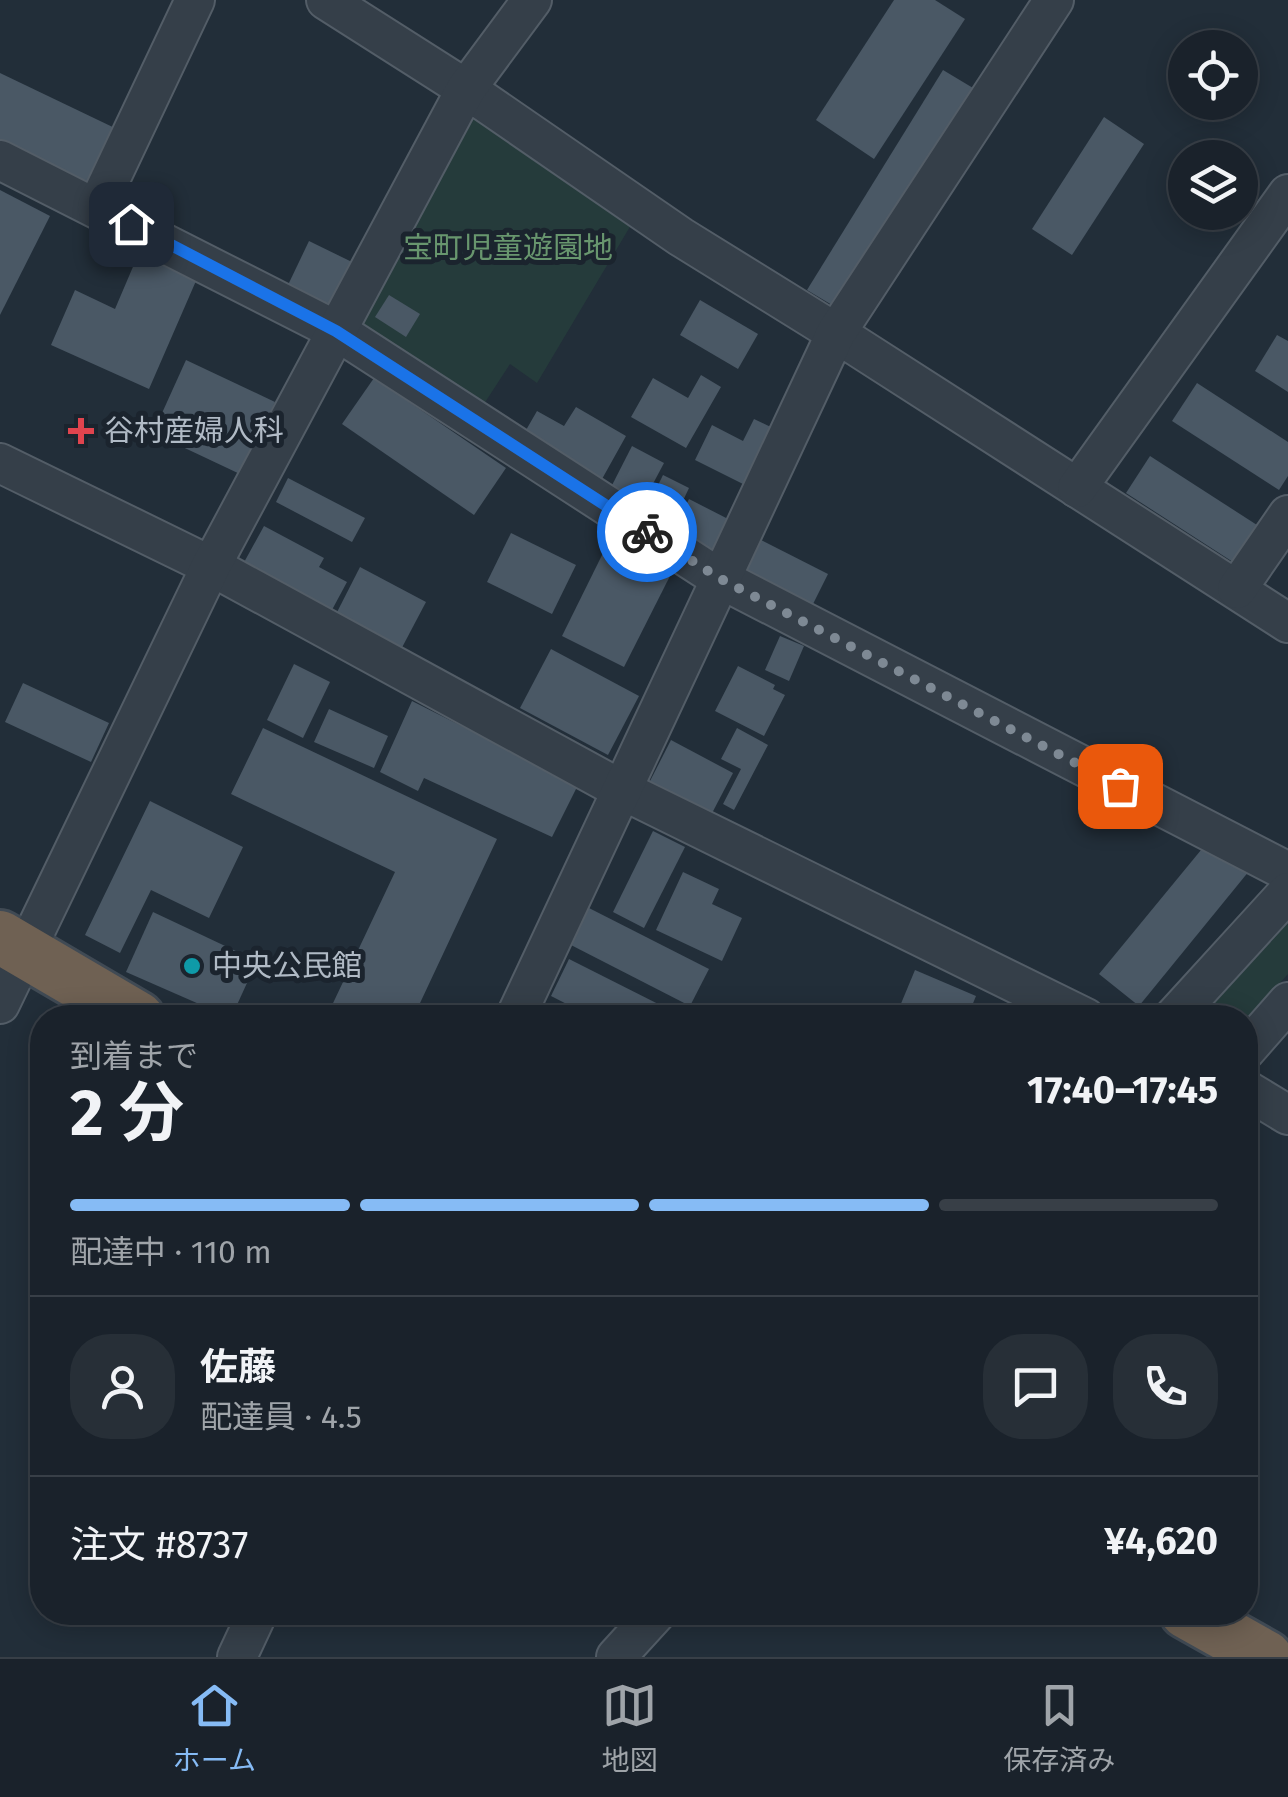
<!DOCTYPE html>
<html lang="ja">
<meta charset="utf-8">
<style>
:root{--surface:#1a222b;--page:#272f37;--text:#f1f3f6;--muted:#9fa4a9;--line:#383f47;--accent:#86bbf5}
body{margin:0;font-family:"Fira Sans","Noto Sans JP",sans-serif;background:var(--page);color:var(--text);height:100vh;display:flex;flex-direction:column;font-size:38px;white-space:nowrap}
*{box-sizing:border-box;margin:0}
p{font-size:32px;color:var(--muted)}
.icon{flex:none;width:55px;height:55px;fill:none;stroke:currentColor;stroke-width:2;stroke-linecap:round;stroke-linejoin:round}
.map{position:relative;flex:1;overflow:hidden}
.sheet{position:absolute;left:30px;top:1005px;width:1228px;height:620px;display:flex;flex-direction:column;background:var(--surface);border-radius:40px;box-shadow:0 5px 25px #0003,0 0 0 2px var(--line)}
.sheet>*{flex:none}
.controls{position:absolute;left:1168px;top:30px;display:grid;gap:20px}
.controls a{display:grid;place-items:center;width:90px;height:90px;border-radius:50%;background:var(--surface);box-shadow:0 5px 25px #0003,0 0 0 2px var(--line);font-size:50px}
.pin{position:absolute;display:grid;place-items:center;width:85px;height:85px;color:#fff;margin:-42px;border-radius:20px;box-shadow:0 5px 15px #0006}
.courier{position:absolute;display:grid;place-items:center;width:100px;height:100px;margin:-50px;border:8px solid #1a73e8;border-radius:50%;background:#fff;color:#222;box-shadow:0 2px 12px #0007}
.headline em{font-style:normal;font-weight:700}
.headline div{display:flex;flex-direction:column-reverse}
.headline{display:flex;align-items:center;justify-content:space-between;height:170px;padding:0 40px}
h1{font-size:65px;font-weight:700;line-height:75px}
.bar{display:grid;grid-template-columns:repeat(4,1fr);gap:15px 10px;align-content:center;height:120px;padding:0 40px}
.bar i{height:12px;border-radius:8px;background:var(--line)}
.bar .active{background:var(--accent)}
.bar p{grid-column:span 4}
.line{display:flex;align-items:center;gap:25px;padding:0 40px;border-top:2px solid var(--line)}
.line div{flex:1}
.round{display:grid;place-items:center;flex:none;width:105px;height:105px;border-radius:40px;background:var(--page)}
.tab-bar{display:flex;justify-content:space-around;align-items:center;height:140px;border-top:2px solid var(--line);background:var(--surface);font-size:28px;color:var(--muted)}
.tab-bar a{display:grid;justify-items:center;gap:5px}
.tab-bar .active{color:var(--accent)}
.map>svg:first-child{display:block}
.green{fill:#253b3b}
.building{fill:#4a5865}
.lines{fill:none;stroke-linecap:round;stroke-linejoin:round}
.minor-casing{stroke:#535d67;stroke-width:42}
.highway-casing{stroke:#404a54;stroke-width:58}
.minor{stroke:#353f49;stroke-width:38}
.highway{stroke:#6f6153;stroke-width:52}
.done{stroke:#7e8994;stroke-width:10;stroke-dasharray:0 18}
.route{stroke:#1a73e8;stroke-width:12}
.health-dot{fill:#e0444e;stroke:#1b242e;stroke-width:4}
.culture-dot{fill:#0f9aa8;stroke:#1b242e;stroke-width:4}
.labels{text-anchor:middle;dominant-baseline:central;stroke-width:10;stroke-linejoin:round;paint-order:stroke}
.park-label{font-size:30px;fill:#68966e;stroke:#1b242e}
.poi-label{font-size:30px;fill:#b0bac5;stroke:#1b242e;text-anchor:start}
</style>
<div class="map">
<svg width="1288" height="1657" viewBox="0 0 1288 1657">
<rect width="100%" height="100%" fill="#222e39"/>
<!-- green -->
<g class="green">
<path d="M476 115 634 220 537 383 510 364 482 407 357 325Z"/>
<path d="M1288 923V974L1245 1021V1018H1201Z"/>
</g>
<!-- building -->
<g class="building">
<path d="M894 0H935L965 19 874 159 816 120Z"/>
<path d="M943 70 973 88 837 308 807 290Z"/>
<path d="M0 73 121 131 92 190 0 146Z"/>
<path d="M1104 117 1144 144 1072 255 1032 229Z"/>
<path d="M0 190 50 216 0 315Z"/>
<path d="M309 241 352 262 331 306 288 285Z"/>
<path d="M141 248 199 274 149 389 51 345 75 290 115 309Z"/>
<path d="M389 295 420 314 406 337 375 317Z"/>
<path d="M700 300 758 334 738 369 680 335Z"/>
<path d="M1277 335 1288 341V392L1255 371Z"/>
<path d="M186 360 275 402 242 475 153 433Z"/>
<path d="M701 375 721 387 686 448 631 417 653 378 688 398Z"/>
<path d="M374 378 506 468 474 515 342 424Z"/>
<path d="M1197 383 1288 442V476L1279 490 1172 421Z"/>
<path d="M576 407 626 436 597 488 518 444 537 411 564 426Z"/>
<path d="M754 419 777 430 749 487 695 460 712 425 743 441Z"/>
<path d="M632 446 664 463 637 514 606 497Z"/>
<path d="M1150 456 1257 525 1233 562 1126 493Z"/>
<path d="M663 475 689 488 670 528 643 516Z"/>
<path d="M288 478 365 518 352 542 276 502Z"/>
<path d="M689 499 734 522 715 561 670 538Z"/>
<path d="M264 526 324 558 319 567 347 582 326 621 242 566Z"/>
<path d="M511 533 576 565 552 614 487 582Z"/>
<path d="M761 540 828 574 811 608 744 574Z"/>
<path d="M607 545 670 576 624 667 562 636Z"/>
<path d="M360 567 426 602 397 657 332 622Z"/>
<path d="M780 636 804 646 789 681 765 670Z"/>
<path d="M551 649 639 696 608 755 520 708Z"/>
<path d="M294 664 330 682 303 738 267 720Z"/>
<path d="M738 666 775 685 773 689 785 695 764 736 715 711Z"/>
<path d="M23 683 109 723 91 762 5 722Z"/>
<path d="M412 701 578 785 552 837 424 778 418 791 380 772Z"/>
<path d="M329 709 388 736 374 768 314 742Z"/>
<path d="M263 728 497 839 413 1018H326L395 872 231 794Z"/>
<path d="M737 728 768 745 734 810 723 804 741 769 721 759Z"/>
<path d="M671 740 733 773 710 817 648 785Z"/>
<path d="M150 801 243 847 209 918 151 890 120 953 85 935Z"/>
<path d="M653 831 685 847 644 928 613 912Z"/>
<path d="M1215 833 1254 865 1139 1006 1099 974Z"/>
<path d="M683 872 719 889 712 904 742 918 722 961 656 930Z"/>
<path d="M587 907 709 969 690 1006 569 944Z"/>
<path d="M153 912 257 961 231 1018 126 972Z"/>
<path d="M569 959 686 1018H594L551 996Z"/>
<path d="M915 970 976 996 967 1018H895Z"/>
</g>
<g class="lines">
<defs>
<g id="minor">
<path d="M326 0 466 89 681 237 836 333 1288 623"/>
<path d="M0 160 337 331 719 578 1288 872"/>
<path d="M97 207 195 0"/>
<path d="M0 463 211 566 620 789 1086 1018"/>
<path d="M1077 488 1288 194"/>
<path d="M1237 589 1288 515"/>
<path d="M0 1004 211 566 466 89 532 0"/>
<path d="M515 1018 836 333 1054 0"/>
<path d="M1173 1018 1288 892"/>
<path d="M1245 1051 1288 1002"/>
<path d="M1245 1089 1288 1115"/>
<path d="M237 1657 258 1612"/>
<path d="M616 1657 657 1612"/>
</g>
<g id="highway">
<path d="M0 937 138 1018"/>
<path d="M1186 1612 1266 1657"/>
</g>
</defs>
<!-- minor casing -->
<use href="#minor" class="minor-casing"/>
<!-- highway casing -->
<use href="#highway" class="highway-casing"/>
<!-- minor -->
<use href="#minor" class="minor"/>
<!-- highway -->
<use href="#highway" class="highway"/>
</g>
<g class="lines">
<!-- done -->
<path class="done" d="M647 532 719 578 1120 786"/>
<!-- route -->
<path class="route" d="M131 224 336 331 647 532"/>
</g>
<!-- markers -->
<path class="health-dot" d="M76 416h10v10h10v10h-10v10h-10v-10h-10v-10h10z"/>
<circle class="culture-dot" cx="192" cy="966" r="10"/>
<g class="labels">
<!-- park labels -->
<g class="park-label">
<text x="508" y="248">宝町児童遊園地</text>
</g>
<!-- poi labels -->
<g class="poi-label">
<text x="104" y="431">谷村産婦人科</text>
<text x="212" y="966">中央公民館</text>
</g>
</g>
</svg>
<div class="controls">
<a><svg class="icon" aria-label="locate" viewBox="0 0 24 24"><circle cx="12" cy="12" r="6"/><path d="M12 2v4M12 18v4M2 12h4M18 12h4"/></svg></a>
<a><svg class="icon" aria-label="layers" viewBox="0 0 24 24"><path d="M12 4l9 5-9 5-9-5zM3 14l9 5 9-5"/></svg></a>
</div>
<div class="pin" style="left:1120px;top:786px;background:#ea580c"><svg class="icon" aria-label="bag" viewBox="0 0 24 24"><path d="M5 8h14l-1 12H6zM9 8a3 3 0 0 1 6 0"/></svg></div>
<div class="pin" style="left:131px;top:224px;background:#1f2937"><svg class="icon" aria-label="home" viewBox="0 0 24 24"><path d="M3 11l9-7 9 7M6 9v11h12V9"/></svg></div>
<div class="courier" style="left:647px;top:532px"><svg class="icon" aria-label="bike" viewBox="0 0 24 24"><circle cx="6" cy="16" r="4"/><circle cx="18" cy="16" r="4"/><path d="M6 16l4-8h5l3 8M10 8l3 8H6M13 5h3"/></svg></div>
<section class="sheet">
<div class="headline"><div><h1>2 分</h1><p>到着まで</p></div><em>17:40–17:45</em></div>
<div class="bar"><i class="active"></i><i class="active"></i><i class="active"></i><i></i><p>配達中 · 110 m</p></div>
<div class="line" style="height:180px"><a class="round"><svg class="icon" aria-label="person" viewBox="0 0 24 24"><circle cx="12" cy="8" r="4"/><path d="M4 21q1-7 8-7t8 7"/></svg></a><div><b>佐藤</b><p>配達員 · 4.5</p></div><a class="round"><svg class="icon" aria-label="chat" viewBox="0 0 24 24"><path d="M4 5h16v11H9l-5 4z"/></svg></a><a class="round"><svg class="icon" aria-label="phone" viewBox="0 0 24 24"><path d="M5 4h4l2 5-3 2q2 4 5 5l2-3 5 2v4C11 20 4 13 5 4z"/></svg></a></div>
<div class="line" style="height:130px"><div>注文 #8737</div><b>¥4,620</b></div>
</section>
</div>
<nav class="tab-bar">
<a class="active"><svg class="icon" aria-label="home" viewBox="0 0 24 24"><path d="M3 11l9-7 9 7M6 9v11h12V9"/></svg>ホーム</a>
<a><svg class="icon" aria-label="map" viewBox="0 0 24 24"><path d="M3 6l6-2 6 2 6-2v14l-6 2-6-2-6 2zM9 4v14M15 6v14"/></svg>地図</a>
<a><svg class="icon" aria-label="saved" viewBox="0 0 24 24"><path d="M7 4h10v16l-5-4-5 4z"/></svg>保存済み</a>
</nav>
